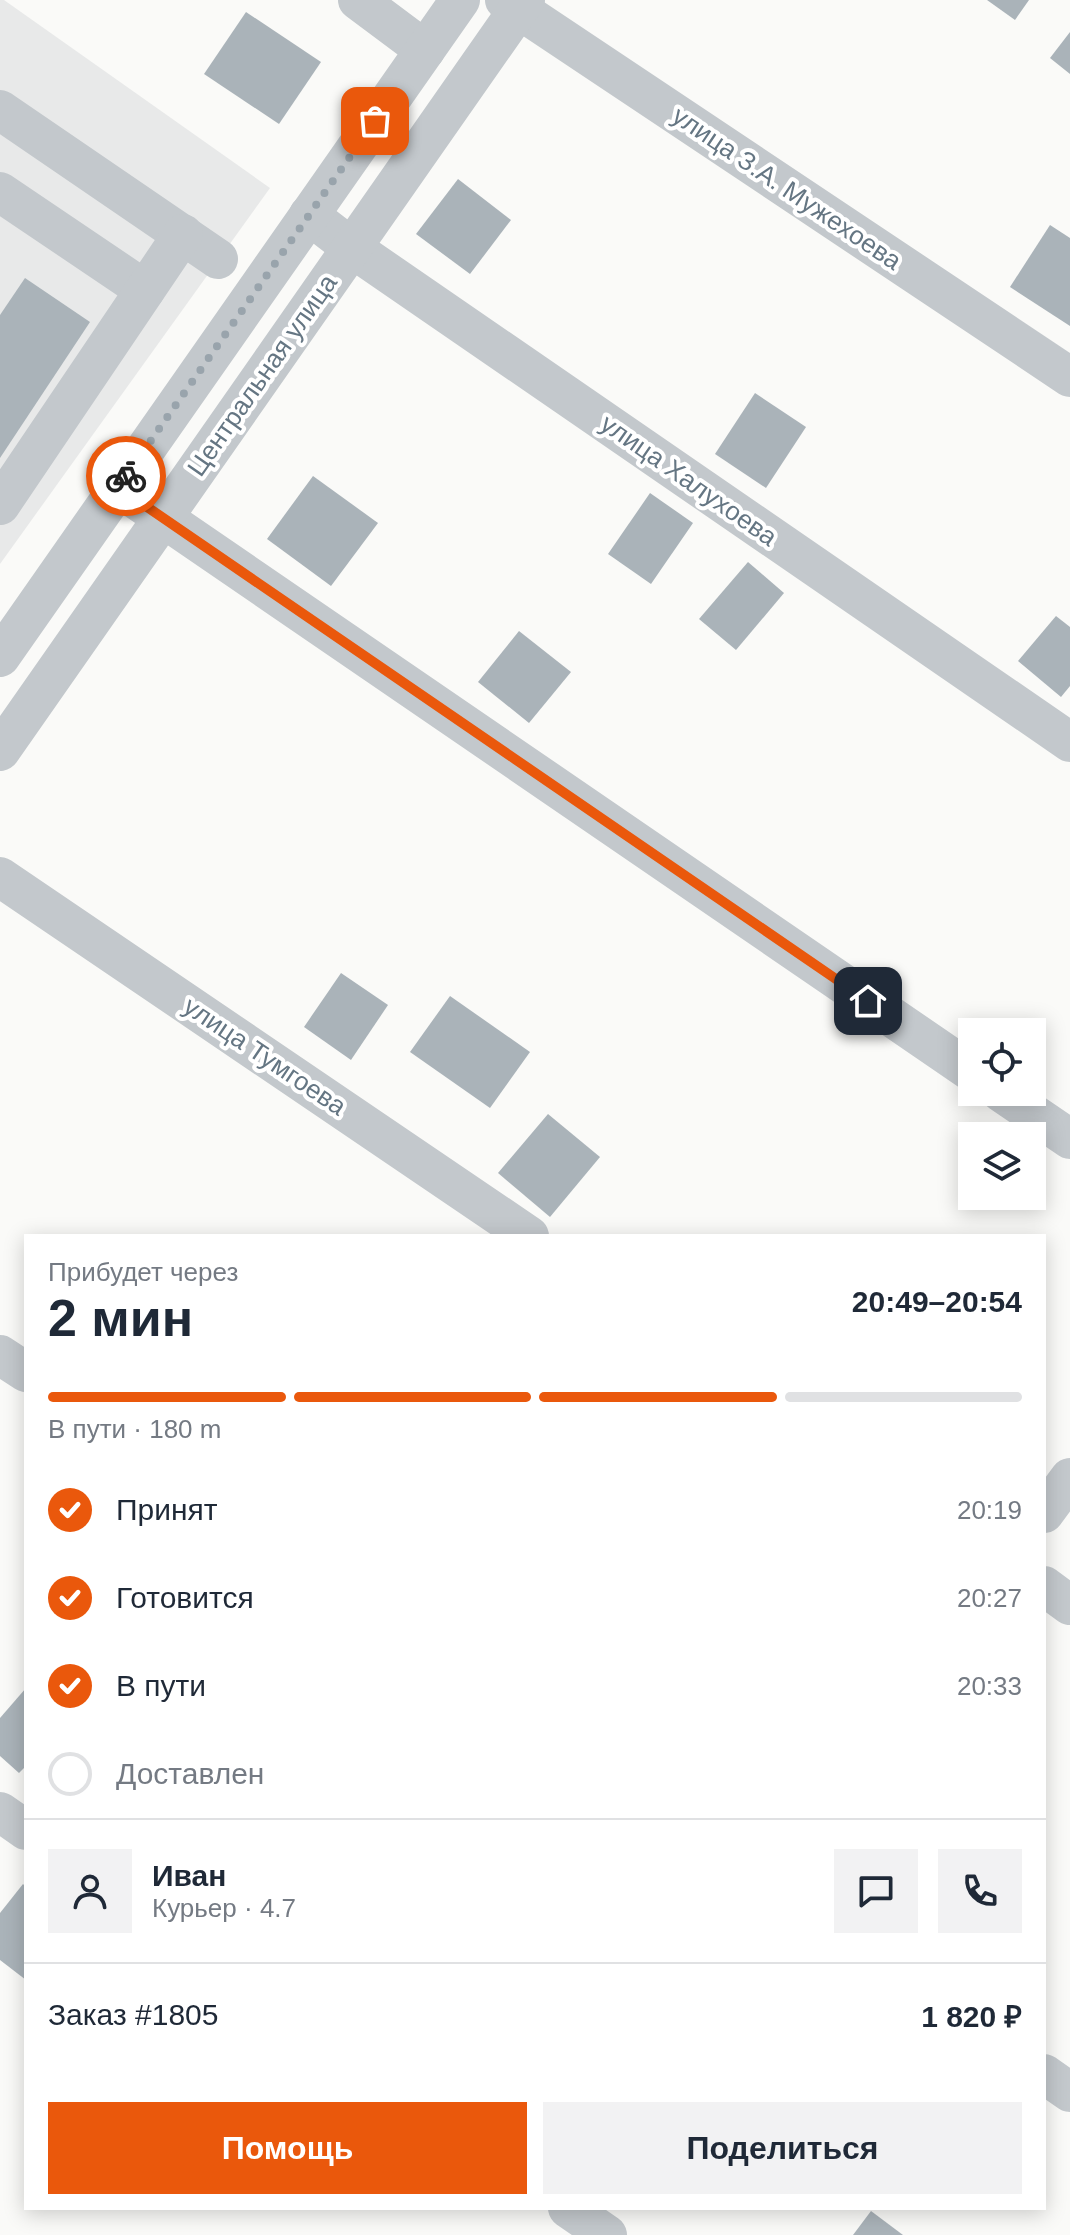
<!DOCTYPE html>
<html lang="ru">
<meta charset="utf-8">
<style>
:root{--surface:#fff;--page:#f2f2f3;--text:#1f2937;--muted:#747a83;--line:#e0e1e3;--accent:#ea580c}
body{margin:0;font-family:Arial,sans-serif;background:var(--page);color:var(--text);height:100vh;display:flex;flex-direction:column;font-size:30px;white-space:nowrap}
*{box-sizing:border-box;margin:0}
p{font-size:26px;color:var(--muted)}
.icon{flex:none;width:44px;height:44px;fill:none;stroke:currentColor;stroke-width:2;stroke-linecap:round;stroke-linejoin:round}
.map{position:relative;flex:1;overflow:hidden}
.panel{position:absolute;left:24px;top:1234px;width:1022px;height:976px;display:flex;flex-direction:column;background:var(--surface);border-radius:0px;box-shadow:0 4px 20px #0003}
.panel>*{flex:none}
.tools{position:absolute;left:958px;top:1018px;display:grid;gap:16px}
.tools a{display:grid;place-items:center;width:88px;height:88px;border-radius:0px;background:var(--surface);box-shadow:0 4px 20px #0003;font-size:40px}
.pin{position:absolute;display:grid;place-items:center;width:68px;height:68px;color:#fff;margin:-34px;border-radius:16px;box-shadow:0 4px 12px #0006}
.courier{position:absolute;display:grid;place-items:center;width:80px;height:80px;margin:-40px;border:6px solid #ea580c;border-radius:50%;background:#fff;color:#222;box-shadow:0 2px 10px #0007}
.summary em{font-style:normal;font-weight:700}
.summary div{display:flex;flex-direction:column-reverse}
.summary{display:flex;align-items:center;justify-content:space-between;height:136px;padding:0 24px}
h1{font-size:52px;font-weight:700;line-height:60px}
.bar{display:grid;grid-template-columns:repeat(4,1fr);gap:12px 8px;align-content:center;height:96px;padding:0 24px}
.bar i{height:10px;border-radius:6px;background:var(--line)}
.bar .active{background:var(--accent)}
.bar p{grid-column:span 4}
.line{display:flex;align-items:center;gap:20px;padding:0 24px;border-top:2px solid var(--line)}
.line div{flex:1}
.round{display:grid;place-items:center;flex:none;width:84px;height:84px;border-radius:0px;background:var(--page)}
ol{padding:0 24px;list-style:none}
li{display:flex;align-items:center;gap:24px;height:88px}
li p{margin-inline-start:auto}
li .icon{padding:8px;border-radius:50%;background:var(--accent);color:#fff;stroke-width:4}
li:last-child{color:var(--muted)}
li i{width:44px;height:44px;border:4px solid var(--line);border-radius:50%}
.action{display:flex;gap:16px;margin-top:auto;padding:16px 24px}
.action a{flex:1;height:92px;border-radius:0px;background:var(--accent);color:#fff;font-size:32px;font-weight:700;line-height:92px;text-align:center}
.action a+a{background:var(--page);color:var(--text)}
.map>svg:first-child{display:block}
.built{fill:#e8e9e9}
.building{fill:#aab3b9}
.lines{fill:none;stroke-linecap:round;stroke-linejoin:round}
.minor{stroke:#c3c8cc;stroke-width:40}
.done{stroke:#99a4ac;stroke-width:8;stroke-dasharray:0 14.4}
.route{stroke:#ea580c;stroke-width:10}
.labels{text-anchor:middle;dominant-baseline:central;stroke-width:8;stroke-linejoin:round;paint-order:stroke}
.street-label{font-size:26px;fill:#657683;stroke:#fff}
</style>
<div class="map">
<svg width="1070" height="2235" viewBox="0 0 1070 2235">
<rect width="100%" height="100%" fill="#fafaf8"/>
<!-- built -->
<path class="built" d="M0 0H4L270 188 0 564Z"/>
<!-- building -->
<g class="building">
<path d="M987 0H1029L1015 20Z"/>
<path d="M246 12 321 62 279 124 204 74Z"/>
<path d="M1070 32V74L1050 58Z"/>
<path d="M458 179 511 220 470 274 416 234Z"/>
<path d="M1050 225 1070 238V326L1010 287Z"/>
<path d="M25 278 90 322 0 458V315Z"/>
<path d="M755 393 806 427 766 488 715 454Z"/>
<path d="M313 476 378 523 331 586 267 539Z"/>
<path d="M650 493 693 523 651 584 608 554Z"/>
<path d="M748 562 784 593 736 650 699 619Z"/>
<path d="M1056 616 1070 627V686L1061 697 1018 661Z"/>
<path d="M519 631 571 672 529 723 478 682Z"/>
<path d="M341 973 388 1005 351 1060 304 1027Z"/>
<path d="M450 996 530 1052 490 1108 410 1052Z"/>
<path d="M548 1114 600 1157 550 1217 498 1173Z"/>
<path d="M26 1688V1766L19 1773 0 1756V1718Z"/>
<path d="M23 1884 26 1887V1980L0 1960V1913Z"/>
<path d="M871 2211 903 2235H853Z"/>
</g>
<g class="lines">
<!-- minor -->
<g class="minor">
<path d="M358 0 425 50"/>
<path d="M505 0 1070 377"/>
<path d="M0 110 218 259"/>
<path d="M0 192 145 290"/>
<path d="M309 215 352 248 1070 742"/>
<path d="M118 487 972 1072"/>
<path d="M0 505 183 234"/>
<path d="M0 657 460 0"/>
<path d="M0 751 525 0"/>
<path d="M0 877 529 1236"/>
<path d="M1001 1092 1070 1139"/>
<path d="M0 1355 26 1372"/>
<path d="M1044 1513 1070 1478"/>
<path d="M1044 1586 1070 1605"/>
<path d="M0 1812 26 1830"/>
<path d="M1044 2074 1070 2092"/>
<path d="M568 2208 607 2235"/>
</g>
</g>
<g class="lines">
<!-- done -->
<path class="done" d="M126 476 375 121"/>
<!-- route -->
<path class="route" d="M126 476 118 487 868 1001"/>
</g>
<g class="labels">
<!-- street labels -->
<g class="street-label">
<text transform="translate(787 188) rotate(34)">улица З.А. Мужехоева</text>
<text transform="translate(262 375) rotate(-55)">Центральная улица</text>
<text transform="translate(689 480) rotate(35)">улица Халухоева</text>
<text transform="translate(265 1056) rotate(34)">улица Тумгоева</text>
</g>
</g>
</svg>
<div class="tools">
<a><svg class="icon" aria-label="locate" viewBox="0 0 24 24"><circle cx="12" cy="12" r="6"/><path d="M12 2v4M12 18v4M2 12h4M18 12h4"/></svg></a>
<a><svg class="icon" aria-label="layers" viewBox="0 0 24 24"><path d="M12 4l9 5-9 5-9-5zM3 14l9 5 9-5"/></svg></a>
</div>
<div class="pin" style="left:375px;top:121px;background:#ea580c"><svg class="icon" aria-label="bag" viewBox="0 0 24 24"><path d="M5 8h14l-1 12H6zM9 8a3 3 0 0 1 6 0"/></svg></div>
<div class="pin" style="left:868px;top:1001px;background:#1f2937"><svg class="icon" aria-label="home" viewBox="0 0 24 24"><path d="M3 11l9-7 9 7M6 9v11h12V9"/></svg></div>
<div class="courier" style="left:126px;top:476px"><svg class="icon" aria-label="bike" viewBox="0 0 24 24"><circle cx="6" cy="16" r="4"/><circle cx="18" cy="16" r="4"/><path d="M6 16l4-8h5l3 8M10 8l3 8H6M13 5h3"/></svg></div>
<section class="panel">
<div class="summary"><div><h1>2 мин</h1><p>Прибудет через</p></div><em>20:49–20:54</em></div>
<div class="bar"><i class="active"></i><i class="active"></i><i class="active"></i><i></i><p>В пути · 180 m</p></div>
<ol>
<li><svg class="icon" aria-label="check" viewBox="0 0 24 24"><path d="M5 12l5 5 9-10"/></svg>Принят<p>20:19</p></li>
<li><svg class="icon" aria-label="check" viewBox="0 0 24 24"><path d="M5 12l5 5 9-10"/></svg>Готовится<p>20:27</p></li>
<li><svg class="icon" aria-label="check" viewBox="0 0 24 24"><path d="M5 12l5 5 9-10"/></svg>В пути<p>20:33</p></li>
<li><i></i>Доставлен</li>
</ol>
<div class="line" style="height:144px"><a class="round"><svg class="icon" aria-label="person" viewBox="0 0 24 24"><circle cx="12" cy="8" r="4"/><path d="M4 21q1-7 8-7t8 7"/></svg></a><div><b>Иван</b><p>Курьер · 4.7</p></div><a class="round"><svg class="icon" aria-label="chat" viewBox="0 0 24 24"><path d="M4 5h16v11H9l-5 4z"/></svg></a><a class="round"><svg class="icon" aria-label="phone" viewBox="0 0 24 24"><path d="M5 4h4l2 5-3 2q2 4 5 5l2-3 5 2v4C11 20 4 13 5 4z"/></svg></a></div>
<div class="line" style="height:104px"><div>Заказ #1805</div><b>1 820 ₽</b></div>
<div class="action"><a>Помощь</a><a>Поделиться</a></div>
</section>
</div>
